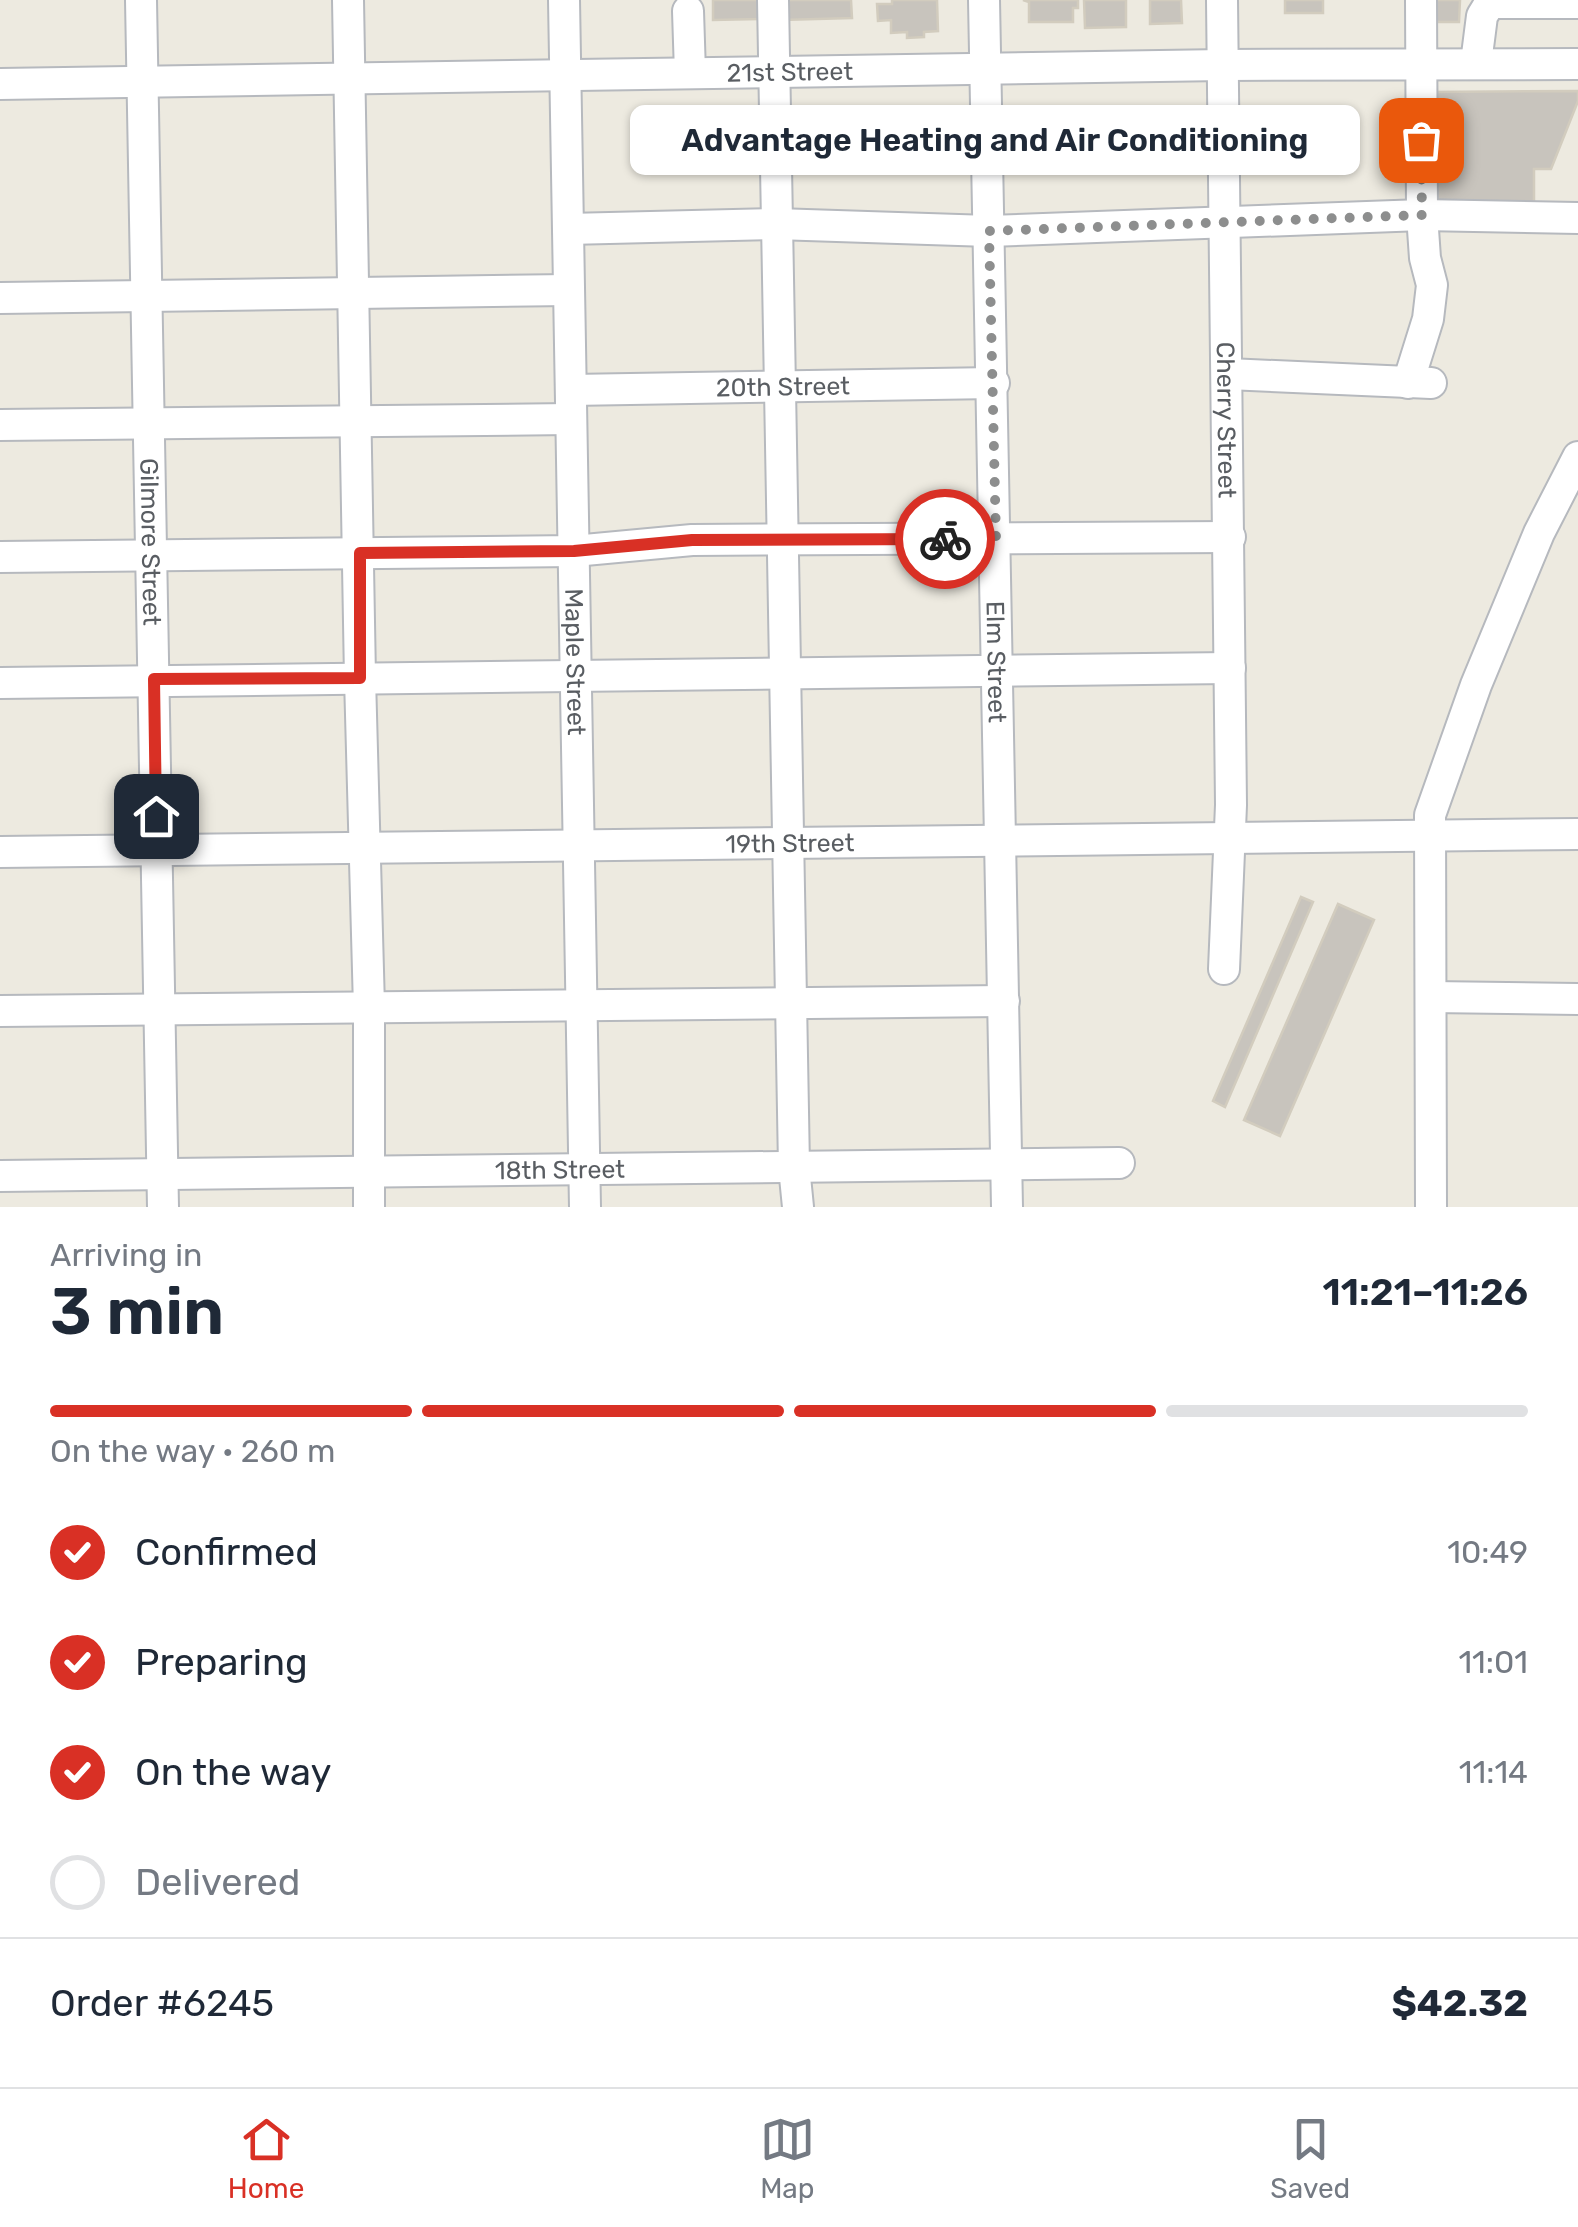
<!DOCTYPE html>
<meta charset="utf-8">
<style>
:root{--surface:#fff;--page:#f2f2f3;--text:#1f2937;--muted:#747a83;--line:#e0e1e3;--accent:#d93025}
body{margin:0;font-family:Rubik,sans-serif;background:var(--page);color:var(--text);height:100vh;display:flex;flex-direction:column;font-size:38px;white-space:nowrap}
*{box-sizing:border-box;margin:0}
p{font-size:32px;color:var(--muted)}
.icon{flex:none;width:55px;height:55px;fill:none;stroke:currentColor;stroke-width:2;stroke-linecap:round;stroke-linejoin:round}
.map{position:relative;height:1207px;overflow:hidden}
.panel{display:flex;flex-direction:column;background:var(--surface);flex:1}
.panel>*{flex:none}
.pin{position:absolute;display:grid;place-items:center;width:85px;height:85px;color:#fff;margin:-42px;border-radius:20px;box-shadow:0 5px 15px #0006}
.courier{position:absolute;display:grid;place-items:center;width:100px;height:100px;margin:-50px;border:8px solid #d93025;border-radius:50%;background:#fff;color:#222;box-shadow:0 2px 12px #0007}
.bubble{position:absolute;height:70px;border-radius:15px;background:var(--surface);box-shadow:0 2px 8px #0004;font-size:32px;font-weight:600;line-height:70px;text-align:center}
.headline em{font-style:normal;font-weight:600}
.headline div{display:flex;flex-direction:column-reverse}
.headline{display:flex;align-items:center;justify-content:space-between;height:170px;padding:0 50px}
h1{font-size:65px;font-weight:600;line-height:75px}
.bar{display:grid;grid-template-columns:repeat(4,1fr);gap:15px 10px;align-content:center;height:120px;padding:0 50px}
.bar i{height:12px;border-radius:8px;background:var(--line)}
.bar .active{background:var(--accent)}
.bar p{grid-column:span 4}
.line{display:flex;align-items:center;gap:25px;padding:0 50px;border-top:2px solid var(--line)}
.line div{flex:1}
ol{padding:0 50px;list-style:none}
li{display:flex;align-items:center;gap:30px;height:110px}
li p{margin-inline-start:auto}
li .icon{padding:10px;border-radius:50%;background:var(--accent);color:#fff;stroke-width:4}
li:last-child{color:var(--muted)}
li i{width:55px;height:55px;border:5px solid var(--line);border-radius:50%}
.menu{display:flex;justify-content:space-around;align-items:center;height:140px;border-top:2px solid var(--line);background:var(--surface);font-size:28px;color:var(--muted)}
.menu a{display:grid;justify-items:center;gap:5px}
.menu .active{color:var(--accent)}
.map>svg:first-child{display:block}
.building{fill:#c8c4bd;stroke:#d2ccbe;stroke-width:2.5}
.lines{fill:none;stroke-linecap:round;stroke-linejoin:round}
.minor-casing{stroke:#b6b9be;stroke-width:34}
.minor{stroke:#fff;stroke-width:30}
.done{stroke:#8d8e8e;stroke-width:10;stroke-dasharray:0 18}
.route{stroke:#d93025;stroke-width:12}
.labels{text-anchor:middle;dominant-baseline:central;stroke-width:8;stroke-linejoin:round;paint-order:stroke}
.street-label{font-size:25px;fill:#595d62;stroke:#fff}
</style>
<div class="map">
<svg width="1578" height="1207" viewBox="0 0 1578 1207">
<rect width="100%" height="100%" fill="#edeae0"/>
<!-- building -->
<g class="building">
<path d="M713 0H759V19L713 20Z"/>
<path d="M781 0H851L852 18 782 20Z"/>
<path d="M892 0H937L938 31 924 32V37L907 38V32L891 33V20L878 21 877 4H892Z"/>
<path d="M1023 0H1078V8H1073V22H1029V2Z"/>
<path d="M1084 0H1126V27L1085 28Z"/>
<path d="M1150 0H1181L1182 23 1150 24Z"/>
<rect x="1285" y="0" width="38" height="13"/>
<path d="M1436 0H1460L1459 22H1435Z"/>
<path d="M1578 91V101L1551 169H1534V209H1431V92Z"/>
<path d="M1301 897 1313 902 1225 1107 1213 1101Z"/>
<path d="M1338 904 1374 920 1280 1136 1244 1120Z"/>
</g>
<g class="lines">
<defs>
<g id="minor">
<path id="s1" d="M141 0 163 1207"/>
<path d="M348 0 360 678 369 1007V1207"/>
<path id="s2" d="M564 0 585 1207"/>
<path d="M773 0 794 1167 798 1207"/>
<path id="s3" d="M984 0 1007 1207"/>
<path id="s4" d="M1222 0 1231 805 1224 969"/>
<path d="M688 11 690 73"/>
<path d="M1476 63 1482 16 1490 3H1578"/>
<path id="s5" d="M0 84 1223 65 1578 64"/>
<path d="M568 229 776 224 989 231 1422 215 1578 218"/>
<path d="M0 298 569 290"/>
<path d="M1228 374 1431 383"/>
<path d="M1408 383 1428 319 1432 285 1425 258 1422 215 1421 0"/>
<path id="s6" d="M571 390 994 383"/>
<path d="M0 425 571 419"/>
<path d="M0 557 574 551 692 540 1230 537"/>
<path d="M0 683 1230 668"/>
<path id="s7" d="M0 852 1578 834"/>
<path d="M1431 997 1578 999"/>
<path d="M0 1011 1004 1001"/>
<path id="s8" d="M0 1176 1119 1163"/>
<path d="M1431 1207 1430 815 1476 685 1539 533 1578 457"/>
</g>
</defs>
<!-- minor casing -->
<use href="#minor" class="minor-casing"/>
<!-- minor -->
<use href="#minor" class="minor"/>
</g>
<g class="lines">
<!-- done -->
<path class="done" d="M945 539H996L989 231 1422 215 1421 140"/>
<!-- route -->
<path class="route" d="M156 816 154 679 360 678V553L574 551 692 540 945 539"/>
</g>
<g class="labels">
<!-- street labels -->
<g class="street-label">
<text stroke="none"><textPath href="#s5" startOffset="790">21st Street</textPath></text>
<text stroke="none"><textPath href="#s6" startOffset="212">20th Street</textPath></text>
<text stroke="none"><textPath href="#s4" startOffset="420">Cherry Street</textPath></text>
<text stroke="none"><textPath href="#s1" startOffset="542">Gilmore Street</textPath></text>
<text stroke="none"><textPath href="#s2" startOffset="662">Maple Street</textPath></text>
<text stroke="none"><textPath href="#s3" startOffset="662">Elm Street</textPath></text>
<text stroke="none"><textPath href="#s7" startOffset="790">19th Street</textPath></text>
<text stroke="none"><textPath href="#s8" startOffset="560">18th Street</textPath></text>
</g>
</g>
</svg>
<div class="pin" style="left:1421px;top:140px;background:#ea580c"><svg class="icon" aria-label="bag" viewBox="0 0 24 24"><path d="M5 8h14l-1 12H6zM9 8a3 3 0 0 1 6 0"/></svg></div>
<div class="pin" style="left:156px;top:816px;background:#1f2937"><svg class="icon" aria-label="home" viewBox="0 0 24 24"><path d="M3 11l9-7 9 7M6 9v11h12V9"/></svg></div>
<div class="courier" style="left:945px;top:539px"><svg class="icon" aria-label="bike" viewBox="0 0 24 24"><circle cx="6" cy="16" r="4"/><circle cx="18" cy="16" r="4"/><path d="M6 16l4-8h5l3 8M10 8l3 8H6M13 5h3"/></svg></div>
<div class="bubble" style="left:630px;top:105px;width:730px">Advantage Heating and Air Conditioning</div>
</div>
<section class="panel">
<div class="headline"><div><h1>3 min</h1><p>Arriving in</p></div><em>11:21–11:26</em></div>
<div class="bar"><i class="active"></i><i class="active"></i><i class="active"></i><i></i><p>On the way · 260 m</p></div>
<ol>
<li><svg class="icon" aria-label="check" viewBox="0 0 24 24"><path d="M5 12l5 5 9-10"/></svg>Confirmed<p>10:49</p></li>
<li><svg class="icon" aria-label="check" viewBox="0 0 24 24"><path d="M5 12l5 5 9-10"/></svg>Preparing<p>11:01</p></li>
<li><svg class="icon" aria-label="check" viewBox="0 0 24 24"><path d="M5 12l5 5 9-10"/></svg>On the way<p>11:14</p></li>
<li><i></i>Delivered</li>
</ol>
<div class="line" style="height:130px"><div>Order #6245</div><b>$42.32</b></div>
</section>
<nav class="menu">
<a class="active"><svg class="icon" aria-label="home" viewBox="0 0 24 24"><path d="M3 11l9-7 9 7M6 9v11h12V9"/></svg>Home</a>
<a><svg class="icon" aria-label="map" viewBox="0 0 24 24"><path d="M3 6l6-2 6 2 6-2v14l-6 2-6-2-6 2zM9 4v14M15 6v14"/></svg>Map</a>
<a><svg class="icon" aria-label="saved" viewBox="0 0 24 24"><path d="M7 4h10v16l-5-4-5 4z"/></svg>Saved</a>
</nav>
